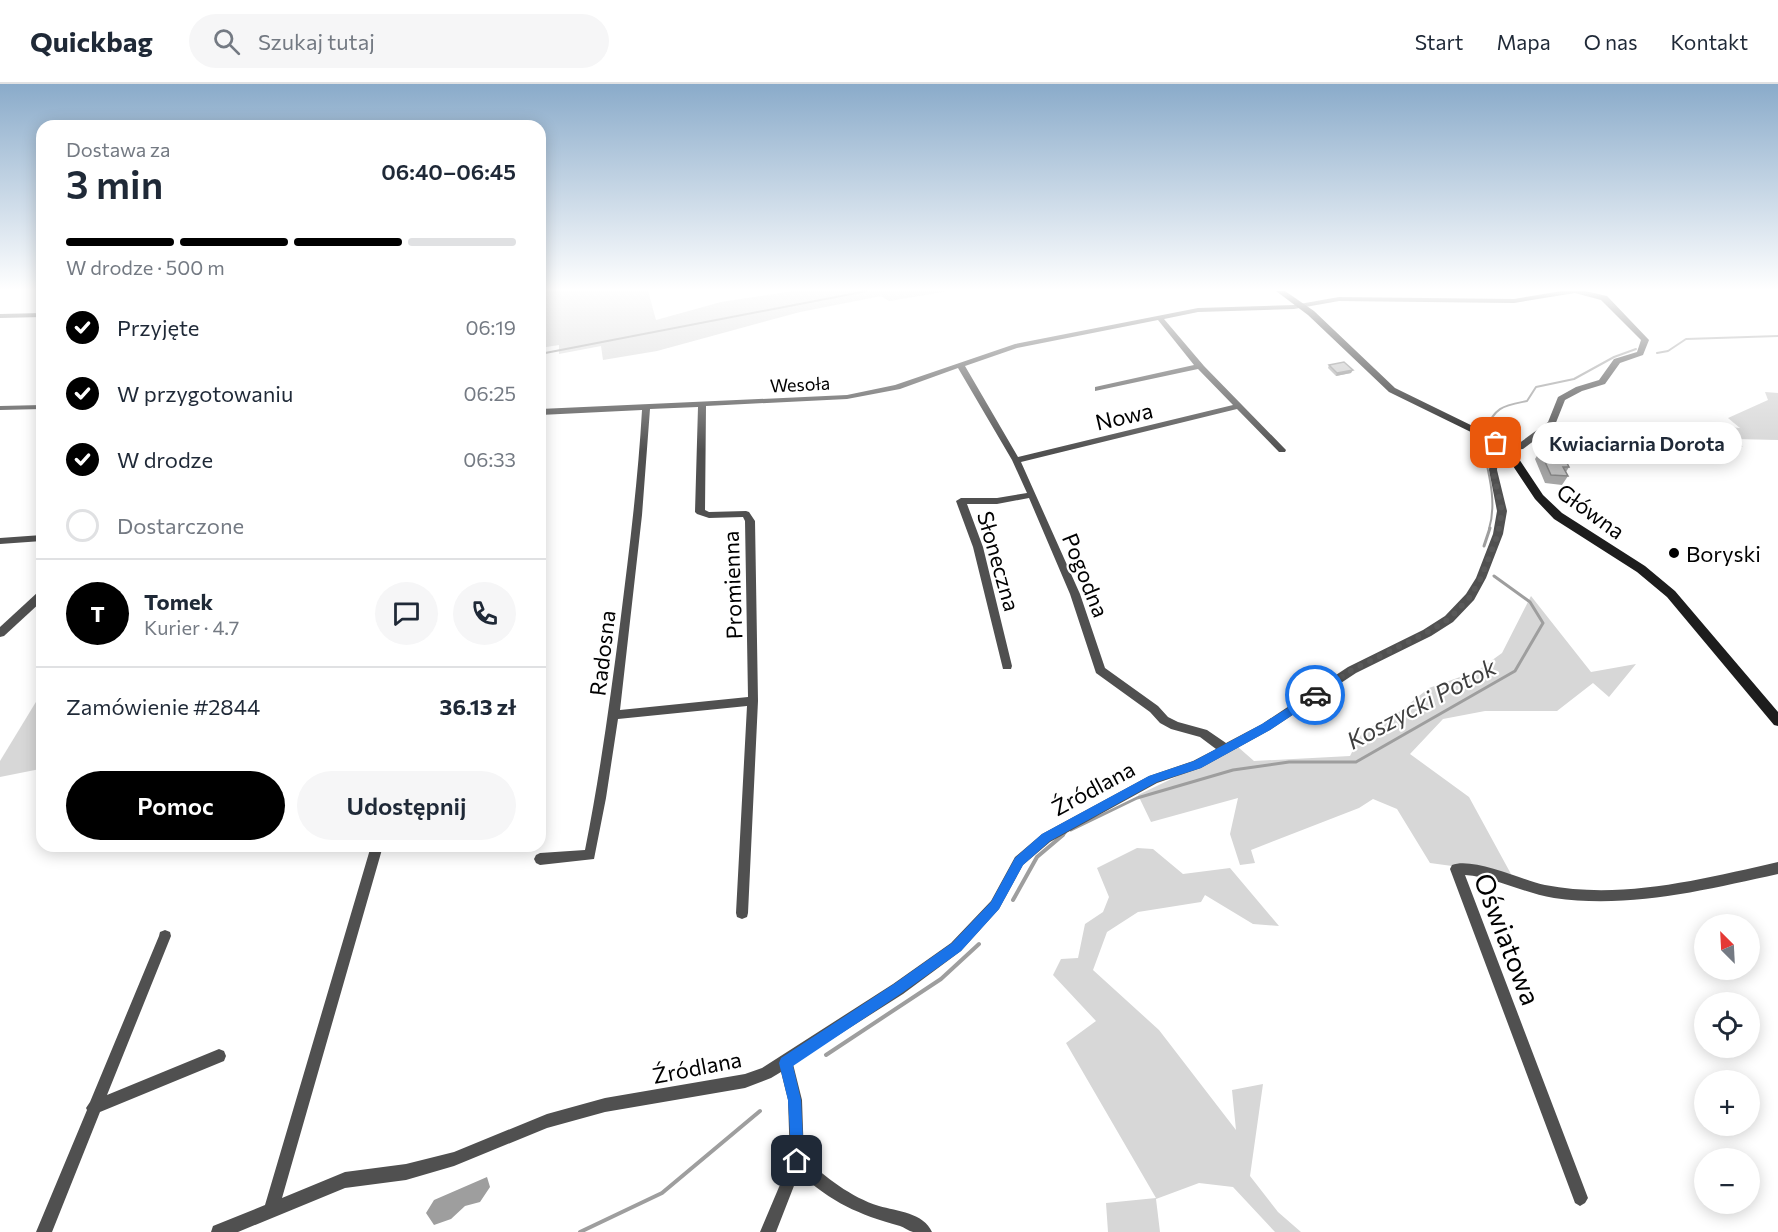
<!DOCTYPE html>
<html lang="pl">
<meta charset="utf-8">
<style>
:root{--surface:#fff;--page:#f6f6f7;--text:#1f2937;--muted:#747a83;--line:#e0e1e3;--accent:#000}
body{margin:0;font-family:Commissioner,sans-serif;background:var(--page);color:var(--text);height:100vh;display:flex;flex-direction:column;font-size:22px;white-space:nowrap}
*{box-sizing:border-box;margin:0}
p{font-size:20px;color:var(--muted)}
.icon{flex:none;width:33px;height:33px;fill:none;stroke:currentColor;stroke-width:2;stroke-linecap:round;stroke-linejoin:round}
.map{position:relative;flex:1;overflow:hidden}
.side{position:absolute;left:36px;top:36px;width:510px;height:732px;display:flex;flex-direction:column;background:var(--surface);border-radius:18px;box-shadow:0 3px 15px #0003}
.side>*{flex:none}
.needle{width:39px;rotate:336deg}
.buttons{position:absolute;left:1694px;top:830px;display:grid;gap:12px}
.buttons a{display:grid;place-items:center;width:66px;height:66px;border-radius:50%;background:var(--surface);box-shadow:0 3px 15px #0003;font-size:30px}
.pin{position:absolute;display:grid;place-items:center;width:51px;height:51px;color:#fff;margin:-26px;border-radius:12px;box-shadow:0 3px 9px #0006}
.courier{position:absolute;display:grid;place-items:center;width:60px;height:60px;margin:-30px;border:4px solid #1a73e8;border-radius:50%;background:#fff;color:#222;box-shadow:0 2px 8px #0007}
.bubble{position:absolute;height:42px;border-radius:21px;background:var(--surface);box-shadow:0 3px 15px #0003;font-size:20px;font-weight:600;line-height:42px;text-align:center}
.headline em{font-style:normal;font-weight:600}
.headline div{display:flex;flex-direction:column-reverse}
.headline{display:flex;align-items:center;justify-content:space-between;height:102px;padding:0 30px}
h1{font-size:39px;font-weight:600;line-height:45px}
.bar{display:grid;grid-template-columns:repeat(4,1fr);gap:9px 6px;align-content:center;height:72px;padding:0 30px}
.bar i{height:8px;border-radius:4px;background:var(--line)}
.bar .current{background:var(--accent)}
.bar p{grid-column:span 4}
.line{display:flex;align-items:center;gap:15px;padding:0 30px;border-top:2px solid var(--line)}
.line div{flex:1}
.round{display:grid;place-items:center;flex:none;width:63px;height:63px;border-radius:32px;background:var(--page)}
ol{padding:0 30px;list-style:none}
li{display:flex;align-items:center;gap:18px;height:66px}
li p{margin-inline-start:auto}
li .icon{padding:6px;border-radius:50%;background:var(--accent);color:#fff;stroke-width:4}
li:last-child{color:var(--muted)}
li i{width:33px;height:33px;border:3px solid var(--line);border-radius:50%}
.action{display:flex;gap:12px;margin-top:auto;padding:12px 30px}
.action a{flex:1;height:69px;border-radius:36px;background:var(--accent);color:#fff;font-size:24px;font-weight:600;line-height:69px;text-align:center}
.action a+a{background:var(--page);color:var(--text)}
header{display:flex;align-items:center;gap:36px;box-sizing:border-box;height:84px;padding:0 30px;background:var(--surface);border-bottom:2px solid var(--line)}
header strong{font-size:28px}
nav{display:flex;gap:33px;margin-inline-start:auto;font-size:21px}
.search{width:420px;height:54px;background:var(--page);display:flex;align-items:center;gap:15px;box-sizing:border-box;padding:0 21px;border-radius:33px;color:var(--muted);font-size:22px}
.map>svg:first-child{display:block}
.green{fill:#d7d7d7}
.water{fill:#9e9e9e}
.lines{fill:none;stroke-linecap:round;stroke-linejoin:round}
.stream-far2{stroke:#9e9e9e;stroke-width:2}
.stream-far1{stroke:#9e9e9e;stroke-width:3}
.stream{stroke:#9e9e9e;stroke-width:4}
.street{fill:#505050;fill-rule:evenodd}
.secondary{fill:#1d1d1d;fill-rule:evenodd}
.wall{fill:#a5a5a5}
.shaded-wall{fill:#868686}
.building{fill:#c0c0c0;stroke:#868686;stroke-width:1.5}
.route{fill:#1a73e8}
.done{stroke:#595959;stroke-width:6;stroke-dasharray:0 10.8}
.poi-dot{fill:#000;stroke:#fff;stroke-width:2}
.labels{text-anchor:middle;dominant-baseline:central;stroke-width:4.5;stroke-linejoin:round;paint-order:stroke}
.far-street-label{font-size:18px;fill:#000;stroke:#fff}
.street-label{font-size:22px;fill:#000;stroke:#fff}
.poi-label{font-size:22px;fill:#000;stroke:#fff;text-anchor:start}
.water-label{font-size:24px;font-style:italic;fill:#3f3f3f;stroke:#fff}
.near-street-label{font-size:27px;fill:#000;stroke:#fff}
</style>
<header>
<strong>Quickbag</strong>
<div class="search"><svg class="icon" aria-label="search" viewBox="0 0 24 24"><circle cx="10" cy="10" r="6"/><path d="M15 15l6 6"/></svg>Szukaj tutaj</div>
<nav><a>Start</a><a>Mapa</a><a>O nas</a><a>Kontakt</a></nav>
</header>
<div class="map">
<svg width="1778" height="1148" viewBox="0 0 1778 1148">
<rect width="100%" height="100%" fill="#fff"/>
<!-- green -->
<g class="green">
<path d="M540 207H648L656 236 721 218 793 207H949L889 217 881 212 800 228 657 267 603 276 601 262 559 270V261L540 264Z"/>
<path d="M1765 308 1778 309V356L1734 355 1743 363 1695 351 1684 339 1740 344 1728 334 1768 316Z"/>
<path d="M1531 512 1591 588 1636 580 1609 613 1593 599 1557 627H1485L1443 635 1410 670 1469 713 1511 790 1430 779 1397 725 1373 715 1359 724 1251 766 1255 779 1240 781 1230 750 1238 714 1151 738 1138 711 1238 663 1254 677 1350 672 1363 647 1399 628 1429 604 1477 587 1502 569Z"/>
<path d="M42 608 40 685 0 693V677Z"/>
<path d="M1137 764 1153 765 1183 790 1230 784 1279 842 1253 840 1205 811 1201 818 1138 828 1107 848 1093 886 1159 946 1236 1046 1232 1006 1263 1000 1250 1092 1278 1128 1301 1148H1275L1233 1103 1199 1099 1156 1115 1160 1148H1108L1106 1119 1156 1114 1066 959 1096 937 1053 891 1061 875 1078 874 1085 840 1103 828 1109 813 1097 784Z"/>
</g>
<!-- water -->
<path class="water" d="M487 1093 490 1103 480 1118 465 1122 451 1135 434 1141 426 1129 434 1116Z"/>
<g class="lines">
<!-- stream-far2 -->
<g class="stream-far2">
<path d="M1657 269 1668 267 1686 255 1778 252"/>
<path d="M540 270 867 207"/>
<path d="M1485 346C1496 322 1503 322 1527 317L1536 303 1574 295 1614 273 1636 265"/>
<path d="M1481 355C1487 384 1498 416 1489 445"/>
</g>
<!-- stream-far1 -->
<g class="stream-far1">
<path d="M1484 462 1490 444"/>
<path d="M1071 746 1137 714 1233 686 1289 678H1356L1515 587 1543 539 1530 518 1494 492"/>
<path d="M1061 752 1065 749"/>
</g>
<!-- stream -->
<g class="stream">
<path d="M1013 816 1037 773 1063 751"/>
<path d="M826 971 941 895 979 860"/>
<path d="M580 1148 662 1109 760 1027"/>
</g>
<!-- street -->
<g class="street">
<path d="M1562 207H1585L1607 212 1649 256 1643 271 1620 279 1605 300 1582 307 1565 316 1555 341 1523 365 1505 367 1498 373 1497 386 1507 427 1503 450 1486 494 1474 516 1453 538 1431 552 1356 589 1270 646 1201 684 1157 699 1050 758 1023 781 999 825 961 867 903 910 793 980 802 1016 804 1074C826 1093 850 1113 879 1122 897 1127 924 1129 932 1148 926 1148 918 1148 913 1148 908 1147 904 1143 900 1142 857 1130 833 1119 799 1089L776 1148H760L790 1077 788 1016 781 988 771 994 745 1004 605 1028 547 1044 454 1082 406 1096 345 1104 238 1148H211L213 1142 265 1121 371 762H383L282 1114 345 1088 406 1080 454 1068 547 1030 605 1014 745 990 762 984 893 900 951 859 991 817 1015 773 1042 750 1149 692 1193 677 1216 665 1200 653 1171 645 1160 639 1150 628 1096 589 1070 510 1029 414 997 420H967L983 463 1012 582 1011 585H1003L973 463 956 417 961 414H997L1027 409 1012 376 958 284 900 305 847 315 706 322 705 426 709 428 746 427 749 428 755 437 758 617 748 829 747 833 742 835 737 833 736 829 747 622 618 635 606 714 594 775 540 781 536 779 534 775 536 771 540 769 585 766C600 691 610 616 620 540 629 468 638 397 642 326L540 331V325L847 311 895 301 1015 260 1198 224 1294 221 1339 213 1514 215ZM1575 209 1601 216 1641 256 1637 268 1614 275 1599 296 1576 303 1558 313 1548 338 1518 360 1500 362 1491 370 1489 386 1497 427 1493 450 1476 494 1466 510 1445 532 1423 546 1348 583 1262 640 1226 659 1207 646 1178 638 1168 633 1158 622 1105 584 1080 510 1021 378 1237 325 1279 368H1285L1286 366 1204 282 1164 235 1198 228 1294 225 1339 217 1514 219ZM1158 236 1194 281 1095 303V307L1198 285 1233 321 1018 373 965 282 1017 264ZM698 323 695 428 697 430 709 434 743 433 745 437 748 613 620 626 642 431 650 325Z"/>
<path d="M42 229V233L0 234V230Z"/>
<path d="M42 321V325L0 326V322Z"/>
<path d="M42 451V457L0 460V454Z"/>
<path d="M42 507V517L4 552 0 553V543L38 508Z"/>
<path d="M1778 778V790C1705 806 1629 825 1554 814 1523 809 1495 793 1465 791L1588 1114 1585 1119 1580 1122 1575 1119 1450 785 1452 781C1473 773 1522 796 1545 801 1622 816 1703 795 1778 778Z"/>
<path d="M165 846 170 848 171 852 107 1011 219 965 224 967 226 972 224 977 100 1028 52 1148H36L87 1026 86 1024 90 1018 159 852 160 848Z"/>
</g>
<!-- secondary -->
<path class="secondary" d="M1276 207H1285L1314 227 1395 304 1483 347 1506 362 1519 375 1543 411 1562 429 1645 482 1675 507 1778 628V642L1774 641 1667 513 1637 488 1554 435 1535 415 1511 379 1500 366 1477 351 1389 308 1308 231Z"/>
</g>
<!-- wall -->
<g class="wall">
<path d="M1329 281 1351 289 1336 292 1328 284Z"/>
<path d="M1519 343 1516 348 1503 357 1493 351 1496 345Z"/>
<path d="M1604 355 1631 372 1618 377 1599 363Z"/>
<path d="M1540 367 1559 374 1569 383 1566 388 1568 392 1562 401 1545 399 1535 375Z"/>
</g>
<!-- shaded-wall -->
<g class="shaded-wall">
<path d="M1353 286 1351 289 1336 292 1337 289Z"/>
<path d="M1519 343 1516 348 1503 357 1506 351Z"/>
<path d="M1637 364 1631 372 1618 377 1624 369Z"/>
</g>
<!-- building -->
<g class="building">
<path d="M1344 278 1353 286 1337 289 1329 281Z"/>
<path d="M1509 337 1519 343 1506 351 1496 345Z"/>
<path d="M1618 351 1637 364 1624 369 1604 355Z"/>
<path d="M1540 367 1557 369 1559 374 1565 375 1569 383H1563L1568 392 1551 391Z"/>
</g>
<!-- sky -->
<linearGradient id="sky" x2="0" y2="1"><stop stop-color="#8aabca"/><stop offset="0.56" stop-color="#fff"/><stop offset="1" stop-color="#fff" stop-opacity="0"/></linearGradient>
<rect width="1778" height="367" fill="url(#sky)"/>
<!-- route -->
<path class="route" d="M1315 607 1320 611 1318 614 1270 646 1201 684 1157 698 1050 757 1023 781 999 825 961 867 902 909 793 982 801 1016 804 1077 802 1082 797 1084 792 1082 788 1016 779 979 781 974 894 900 952 859 991 818 1015 774 1042 750 1149 692 1194 677 1262 640Z"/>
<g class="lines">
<!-- done -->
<path class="done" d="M1315 611 1352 586 1426 549 1449 535 1470 513 1481 494 1498 450 1502 427 1493 387 1494 372 1503 364 1496 359"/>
</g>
<!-- markers -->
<circle class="poi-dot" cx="1674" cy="469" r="6"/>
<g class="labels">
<!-- far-street labels -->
<g class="far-street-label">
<text transform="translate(800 300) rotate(-3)">Wesoła</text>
</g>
<!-- street labels -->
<g class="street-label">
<text transform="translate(1124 332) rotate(-13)">Nowa</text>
<text transform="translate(1591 427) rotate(36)">Główna</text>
<text transform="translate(999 477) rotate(74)">Słoneczna</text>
<text transform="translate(1086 491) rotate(68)">Pogodna</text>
<text transform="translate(732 501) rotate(-92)">Promienna</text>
<text transform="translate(602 569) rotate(-83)">Radosna</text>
<text transform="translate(1093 704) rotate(-28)">Źródlana</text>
<text transform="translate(697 983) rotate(-11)">Źródlana</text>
</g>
<!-- poi labels -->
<g class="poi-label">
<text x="1686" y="469">Boryski</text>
</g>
<!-- water labels -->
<g class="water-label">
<text transform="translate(1421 619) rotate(-28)">Koszycki Potok</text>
</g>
<!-- near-street labels -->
<g class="near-street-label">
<text transform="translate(1508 855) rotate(69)">Oświatowa</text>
</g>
</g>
</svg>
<div class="buttons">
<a><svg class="needle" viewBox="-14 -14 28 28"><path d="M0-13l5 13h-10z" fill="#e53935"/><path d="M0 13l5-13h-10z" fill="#747a83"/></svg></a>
<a><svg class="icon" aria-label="locate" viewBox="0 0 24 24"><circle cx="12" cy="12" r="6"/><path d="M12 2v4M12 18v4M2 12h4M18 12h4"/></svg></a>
<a>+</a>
<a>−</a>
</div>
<div class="pin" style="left:1496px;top:359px;background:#ea580c"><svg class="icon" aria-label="bag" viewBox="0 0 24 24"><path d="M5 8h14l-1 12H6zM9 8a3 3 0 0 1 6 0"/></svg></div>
<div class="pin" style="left:797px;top:1077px;background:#1f2937"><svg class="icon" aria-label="home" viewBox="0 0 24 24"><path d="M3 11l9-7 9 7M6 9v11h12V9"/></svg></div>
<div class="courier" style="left:1315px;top:611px"><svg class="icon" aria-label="car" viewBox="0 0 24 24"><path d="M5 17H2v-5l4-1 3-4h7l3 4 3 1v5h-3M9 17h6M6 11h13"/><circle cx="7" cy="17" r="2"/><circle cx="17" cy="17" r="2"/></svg></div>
<div class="bubble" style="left:1532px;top:338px;width:210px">Kwiaciarnia Dorota</div>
<section class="side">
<div class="headline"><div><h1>3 min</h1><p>Dostawa za</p></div><em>06:40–06:45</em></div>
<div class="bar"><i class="current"></i><i class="current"></i><i class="current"></i><i></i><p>W drodze · 500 m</p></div>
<ol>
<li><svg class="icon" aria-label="check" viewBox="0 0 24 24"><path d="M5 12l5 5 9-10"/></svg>Przyjęte<p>06:19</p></li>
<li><svg class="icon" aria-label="check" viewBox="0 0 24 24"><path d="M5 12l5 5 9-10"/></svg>W przygotowaniu<p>06:25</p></li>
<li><svg class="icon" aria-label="check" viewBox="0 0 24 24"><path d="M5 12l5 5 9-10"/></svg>W drodze<p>06:33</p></li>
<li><i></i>Dostarczone</li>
</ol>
<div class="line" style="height:108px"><b class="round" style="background:var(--accent);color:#fff">T</b><div><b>Tomek</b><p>Kurier · 4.7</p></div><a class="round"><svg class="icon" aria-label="chat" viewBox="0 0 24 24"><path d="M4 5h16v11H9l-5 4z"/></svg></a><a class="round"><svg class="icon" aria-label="phone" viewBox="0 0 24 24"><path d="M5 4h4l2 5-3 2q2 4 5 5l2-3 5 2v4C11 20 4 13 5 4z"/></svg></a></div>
<div class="line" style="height:78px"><div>Zamówienie #2844</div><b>36.13 zł</b></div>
<div class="action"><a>Pomoc</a><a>Udostępnij</a></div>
</section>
</div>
